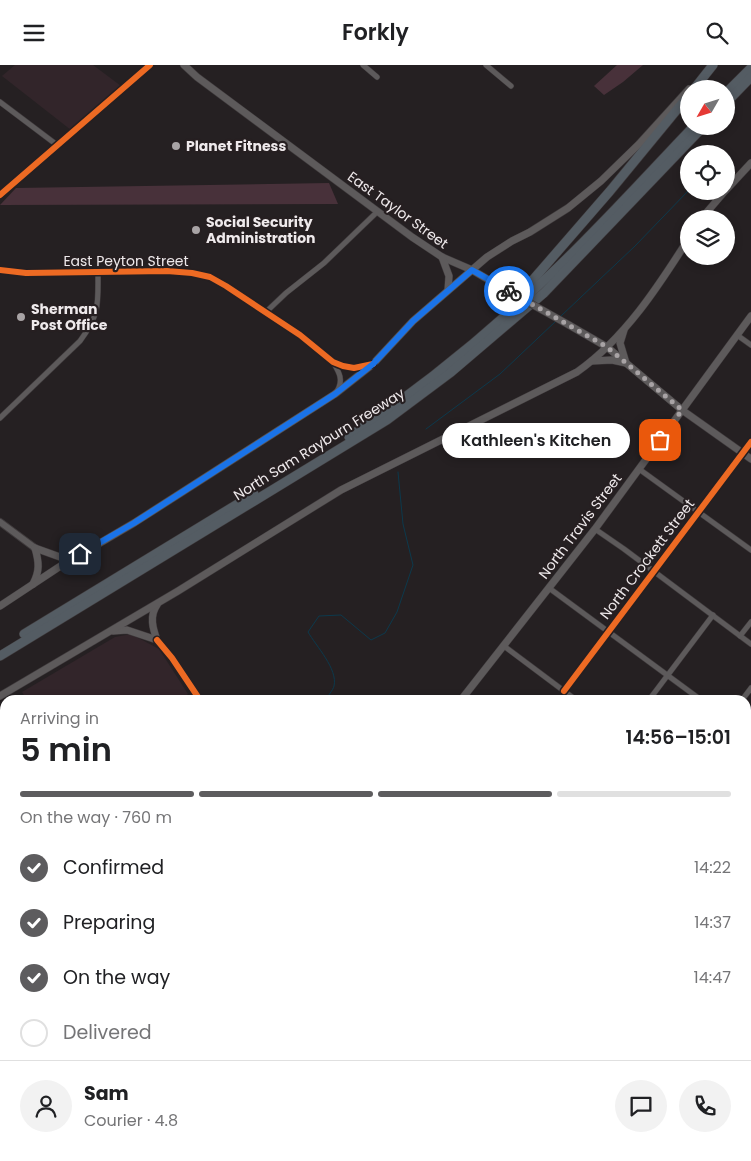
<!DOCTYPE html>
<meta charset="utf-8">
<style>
:root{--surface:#fff;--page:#f2f2f2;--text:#202124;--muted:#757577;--line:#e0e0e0;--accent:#5d5c5e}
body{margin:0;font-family:Poppins,sans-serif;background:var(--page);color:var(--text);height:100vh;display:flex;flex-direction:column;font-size:19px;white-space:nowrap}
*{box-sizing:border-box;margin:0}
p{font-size:16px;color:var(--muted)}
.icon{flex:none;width:28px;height:28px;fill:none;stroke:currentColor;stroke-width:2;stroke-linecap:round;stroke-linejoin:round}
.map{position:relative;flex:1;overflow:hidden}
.panel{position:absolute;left:0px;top:630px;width:751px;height:466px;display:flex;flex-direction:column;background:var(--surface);border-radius:15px 15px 0 0;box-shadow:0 2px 8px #0003}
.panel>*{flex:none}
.needle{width:32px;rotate:231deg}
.controls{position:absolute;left:680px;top:15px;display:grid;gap:10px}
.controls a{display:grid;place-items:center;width:55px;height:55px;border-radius:50%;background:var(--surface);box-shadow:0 2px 8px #0003;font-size:25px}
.pin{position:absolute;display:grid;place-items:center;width:42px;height:42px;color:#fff;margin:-21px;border-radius:10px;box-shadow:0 2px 8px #0006}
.courier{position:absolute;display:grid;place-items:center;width:50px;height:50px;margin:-25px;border:4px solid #1a73e8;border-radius:50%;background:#fff;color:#222;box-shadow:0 1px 6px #0007}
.bubble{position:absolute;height:35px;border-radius:18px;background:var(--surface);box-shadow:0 2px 8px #0003;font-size:16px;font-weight:600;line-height:35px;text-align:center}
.summary em{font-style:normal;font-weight:600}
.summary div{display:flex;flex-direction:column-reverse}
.summary{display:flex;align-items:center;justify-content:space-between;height:85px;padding:0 20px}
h1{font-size:32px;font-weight:600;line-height:38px}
.bar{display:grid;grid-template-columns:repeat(4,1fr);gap:8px 5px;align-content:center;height:60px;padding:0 20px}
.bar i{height:6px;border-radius:4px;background:var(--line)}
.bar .active{background:var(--accent)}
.bar p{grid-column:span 4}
.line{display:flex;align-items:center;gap:12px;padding:0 20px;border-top:1px solid var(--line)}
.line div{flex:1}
.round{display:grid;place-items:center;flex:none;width:52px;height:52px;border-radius:26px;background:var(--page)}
ol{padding:0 20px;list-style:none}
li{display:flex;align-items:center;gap:15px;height:55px}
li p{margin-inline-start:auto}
li .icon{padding:5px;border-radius:50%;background:var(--accent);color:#fff;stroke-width:4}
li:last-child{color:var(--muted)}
li i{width:28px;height:28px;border:2px solid var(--line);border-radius:50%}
header{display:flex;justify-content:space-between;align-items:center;height:65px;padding:0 20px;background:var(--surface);font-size:22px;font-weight:600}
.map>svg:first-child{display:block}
.built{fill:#32252a}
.green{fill:#48313a}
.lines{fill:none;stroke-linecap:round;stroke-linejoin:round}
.stream{stroke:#0c394c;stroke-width:1}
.minor-casing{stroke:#3f3a3c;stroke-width:6}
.tertiary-casing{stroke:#3f3a3c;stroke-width:8}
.secondary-casing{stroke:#3f3a3c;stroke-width:8}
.motorway-casing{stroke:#3f3a3c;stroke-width:10}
.minor{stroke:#5d5a5b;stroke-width:5}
.tertiary{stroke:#5d5a5b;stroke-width:6}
.secondary{stroke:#5d5a5b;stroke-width:7}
.motorway{stroke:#545c63;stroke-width:9}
.secondary-bridge-casing{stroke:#3f3a3c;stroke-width:8;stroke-linecap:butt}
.secondary-bridge{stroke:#5d5a5b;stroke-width:7}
.cycleway-casing{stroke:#261f21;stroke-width:9}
.cycleway{stroke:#ed6a23;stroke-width:6}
.done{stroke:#a8a3a5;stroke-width:5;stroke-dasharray:0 9}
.route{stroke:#1a73e8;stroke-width:6}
.poi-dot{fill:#a8a3a5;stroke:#261f21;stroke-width:2}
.labels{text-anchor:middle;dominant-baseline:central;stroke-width:4.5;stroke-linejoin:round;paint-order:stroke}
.poi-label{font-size:14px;font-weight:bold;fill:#eee9eb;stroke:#261f21;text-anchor:start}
.street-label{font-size:14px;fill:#eee9eb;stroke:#261f21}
</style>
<header><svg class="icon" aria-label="menu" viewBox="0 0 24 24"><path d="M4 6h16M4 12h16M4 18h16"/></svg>Forkly<svg class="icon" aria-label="search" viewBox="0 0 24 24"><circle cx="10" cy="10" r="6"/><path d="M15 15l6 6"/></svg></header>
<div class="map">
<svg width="751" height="1096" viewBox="0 0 751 1096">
<rect width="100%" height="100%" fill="#252022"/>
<!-- built -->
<g class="built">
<path d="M15 0H93L121 21 71 65 2 11Z"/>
<path d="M131 569 159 584 188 629 181 635H27L22 627 115 572Z"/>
</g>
<!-- green -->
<g class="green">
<path d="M617 0H643L623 17 604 30 594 21Z"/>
<path d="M329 118 338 139 0 140 16 123Z"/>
</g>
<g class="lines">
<!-- stream -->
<g class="stream">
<path d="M561 251 635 181 689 125"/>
<path d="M426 364 500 309 556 256"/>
<path d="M325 635C328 631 333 625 334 621 338 604 316 581 308 567L319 551 341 550 371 575 385 568 397 547 413 500 403 459 398 407"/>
<path d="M0 896 5 889"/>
</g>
<defs>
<g id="minor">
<path d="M363 0 377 12"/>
<path d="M486 0 511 21"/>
<path d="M0 37 57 80"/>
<path d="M0 205 26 208 167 206 192 208 208 212 226 221 300 270 333 297 348 302 368 301"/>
<path d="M266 247 286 228 324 198 378 146"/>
<path d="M737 270 751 280"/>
<path d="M333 297C339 307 344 315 337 326"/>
<path d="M0 353 80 276C100 249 98 240 98 207"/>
<path d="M639 404 751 485"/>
<path d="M595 464 624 484 751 579"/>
<path d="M549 523 701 635"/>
<path d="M740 571 751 557"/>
<path d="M504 581 576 635"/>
<path d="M564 626 751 377"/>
<path d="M649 635 713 550"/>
<path d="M742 635 751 623"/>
<path d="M746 669 751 673"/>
<path d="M746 756 751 749"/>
<path d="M0 761 5 766"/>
<path d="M746 762 751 766"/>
<path d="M746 888 751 892"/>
<path d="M746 916 751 909"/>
<path d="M422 1091 425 1096"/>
<path d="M547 1091 568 1096"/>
<path d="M641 1091 645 1096"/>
<path d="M714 1091 718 1096"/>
<path d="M289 1096 295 1091"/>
<path d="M487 1096 507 1091"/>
</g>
<g id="tertiary">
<path d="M0 130 150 0"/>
<path d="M0 457 35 483"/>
<path d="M157 575 172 593 200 635"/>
<path d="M746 1011 751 1014"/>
</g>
<g id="secondary">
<path d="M184 0 197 12 412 172 442 192 472 205 494 218"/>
<path d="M726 125 751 98"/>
<path d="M701 154 725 126"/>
<path d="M442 192 449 211 448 225"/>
<path d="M569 260 607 282 682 345 751 394"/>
<path d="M592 296 612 295 626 298 620 278 624 265"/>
<path d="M35 483 60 492 76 490"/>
<path d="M33 519C40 506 39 497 35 483"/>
<path d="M0 541 59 502 134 458 335 329 373 299 413 256 487 192 512 176 530 167 568 143 601 116 639 79 689 24"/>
<path d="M113 566 127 565 157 575"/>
<path d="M157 575C153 564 149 551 157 540"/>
<path d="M0 631 178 526 341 425 577 307C625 273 658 222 689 173"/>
<path d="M461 635 595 464 751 251"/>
<path d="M0 1085 5 1080"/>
</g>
<g id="motorway">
<path d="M694 24 713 0"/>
<path d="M726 28 751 3"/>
<path d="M726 38 751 12"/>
<path d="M518 232 610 126 689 30"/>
<path d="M349 372C423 322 493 265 557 203 605 157 649 108 694 61"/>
<path d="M24 569 254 429"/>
<path d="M0 591 387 355 450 308 544 228 704 61"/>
</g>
</defs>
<!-- minor casing -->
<use href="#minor" class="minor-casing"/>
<!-- tertiary casing -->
<use href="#tertiary" class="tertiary-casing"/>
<!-- secondary casing -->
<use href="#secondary" class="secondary-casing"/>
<!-- motorway casing -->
<use href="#motorway" class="motorway-casing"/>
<!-- minor -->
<use href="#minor" class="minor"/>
<!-- tertiary -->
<use href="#tertiary" class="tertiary"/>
<!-- secondary -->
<use href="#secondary" class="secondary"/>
<!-- motorway -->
<use href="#motorway" class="motorway"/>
<defs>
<path id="secondary-bridge" d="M494 218 569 260"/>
</defs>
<!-- secondary-bridge casing -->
<use href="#secondary-bridge" class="secondary-bridge-casing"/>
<!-- secondary-bridge -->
<use href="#secondary-bridge" class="secondary-bridge"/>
<defs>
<g id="cycleway">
<path d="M0 130 150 0"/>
<path d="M0 205 26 208 167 206 192 208 210 212 226 221 300 270 333 297 343 301 354 303 373 299"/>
<path d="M157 575 172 593 200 635"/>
<path d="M564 626 751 377"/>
</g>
</defs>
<!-- cycleway casing -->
<use href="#cycleway" class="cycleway-casing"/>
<!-- cycleway -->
<use href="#cycleway" class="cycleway"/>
</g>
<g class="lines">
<!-- done -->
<path class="done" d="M509 226 607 282 682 345 660 375"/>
<!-- route -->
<path class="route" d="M80 489 134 458 335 329 373 299 413 256 472 205 509 226"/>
</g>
<!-- markers -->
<g class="poi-dot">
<circle cx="176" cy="81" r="5"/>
<circle cx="196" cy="165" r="5"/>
<circle cx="21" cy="252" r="5"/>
</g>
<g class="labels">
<!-- poi labels -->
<g class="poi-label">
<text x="186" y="81">Planet Fitness</text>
<text x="206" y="157">Social Security<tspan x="206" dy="16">Administration</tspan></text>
<text x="31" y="244">Sherman<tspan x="31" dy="16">Post Office</tspan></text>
</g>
<!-- street labels -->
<g class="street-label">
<text transform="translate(398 145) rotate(36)">East Taylor Street</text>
<text x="126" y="196">East Peyton Street</text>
<text transform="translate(319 379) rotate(-32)">North Sam Rayburn Freeway</text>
<text transform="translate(580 461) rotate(-53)">North Travis Street</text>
<text transform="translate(647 494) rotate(-53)">North Crockett Street</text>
</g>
</g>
</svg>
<div class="controls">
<a><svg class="needle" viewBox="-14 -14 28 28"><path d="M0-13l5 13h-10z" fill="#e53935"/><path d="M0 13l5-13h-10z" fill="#757577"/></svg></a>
<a><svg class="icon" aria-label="locate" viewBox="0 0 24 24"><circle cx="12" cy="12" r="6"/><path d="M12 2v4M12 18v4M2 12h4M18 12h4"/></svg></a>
<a><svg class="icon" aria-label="layers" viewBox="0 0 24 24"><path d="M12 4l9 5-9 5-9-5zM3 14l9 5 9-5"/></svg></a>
</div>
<div class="pin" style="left:660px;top:375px;background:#ea580c"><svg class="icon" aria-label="bag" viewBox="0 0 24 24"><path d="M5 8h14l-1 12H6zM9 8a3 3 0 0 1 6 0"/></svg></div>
<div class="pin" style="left:80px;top:489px;background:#1f2937"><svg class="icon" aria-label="home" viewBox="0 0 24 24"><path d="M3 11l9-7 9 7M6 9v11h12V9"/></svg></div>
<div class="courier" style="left:509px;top:226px"><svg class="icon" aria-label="bike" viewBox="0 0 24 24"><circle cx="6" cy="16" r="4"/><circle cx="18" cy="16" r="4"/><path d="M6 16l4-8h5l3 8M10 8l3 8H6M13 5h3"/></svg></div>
<div class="bubble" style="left:442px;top:358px;width:188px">Kathleen's Kitchen</div>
<section class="panel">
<div class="summary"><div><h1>5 min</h1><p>Arriving in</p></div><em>14:56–15:01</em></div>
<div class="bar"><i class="active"></i><i class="active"></i><i class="active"></i><i></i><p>On the way · 760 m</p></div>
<ol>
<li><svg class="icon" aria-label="check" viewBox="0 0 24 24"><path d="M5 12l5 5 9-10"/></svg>Confirmed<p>14:22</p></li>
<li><svg class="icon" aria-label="check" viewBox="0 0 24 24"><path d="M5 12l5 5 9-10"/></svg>Preparing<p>14:37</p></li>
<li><svg class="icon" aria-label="check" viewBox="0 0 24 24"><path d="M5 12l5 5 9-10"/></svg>On the way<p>14:47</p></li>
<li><i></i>Delivered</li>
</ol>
<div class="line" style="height:90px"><a class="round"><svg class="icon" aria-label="person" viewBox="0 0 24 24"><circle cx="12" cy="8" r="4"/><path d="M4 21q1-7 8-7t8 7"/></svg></a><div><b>Sam</b><p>Courier · 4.8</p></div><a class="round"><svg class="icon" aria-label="chat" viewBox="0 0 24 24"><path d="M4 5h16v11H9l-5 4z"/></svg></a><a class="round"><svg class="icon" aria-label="phone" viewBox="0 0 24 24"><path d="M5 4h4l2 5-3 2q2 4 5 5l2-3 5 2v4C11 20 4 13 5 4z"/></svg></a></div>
</section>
</div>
